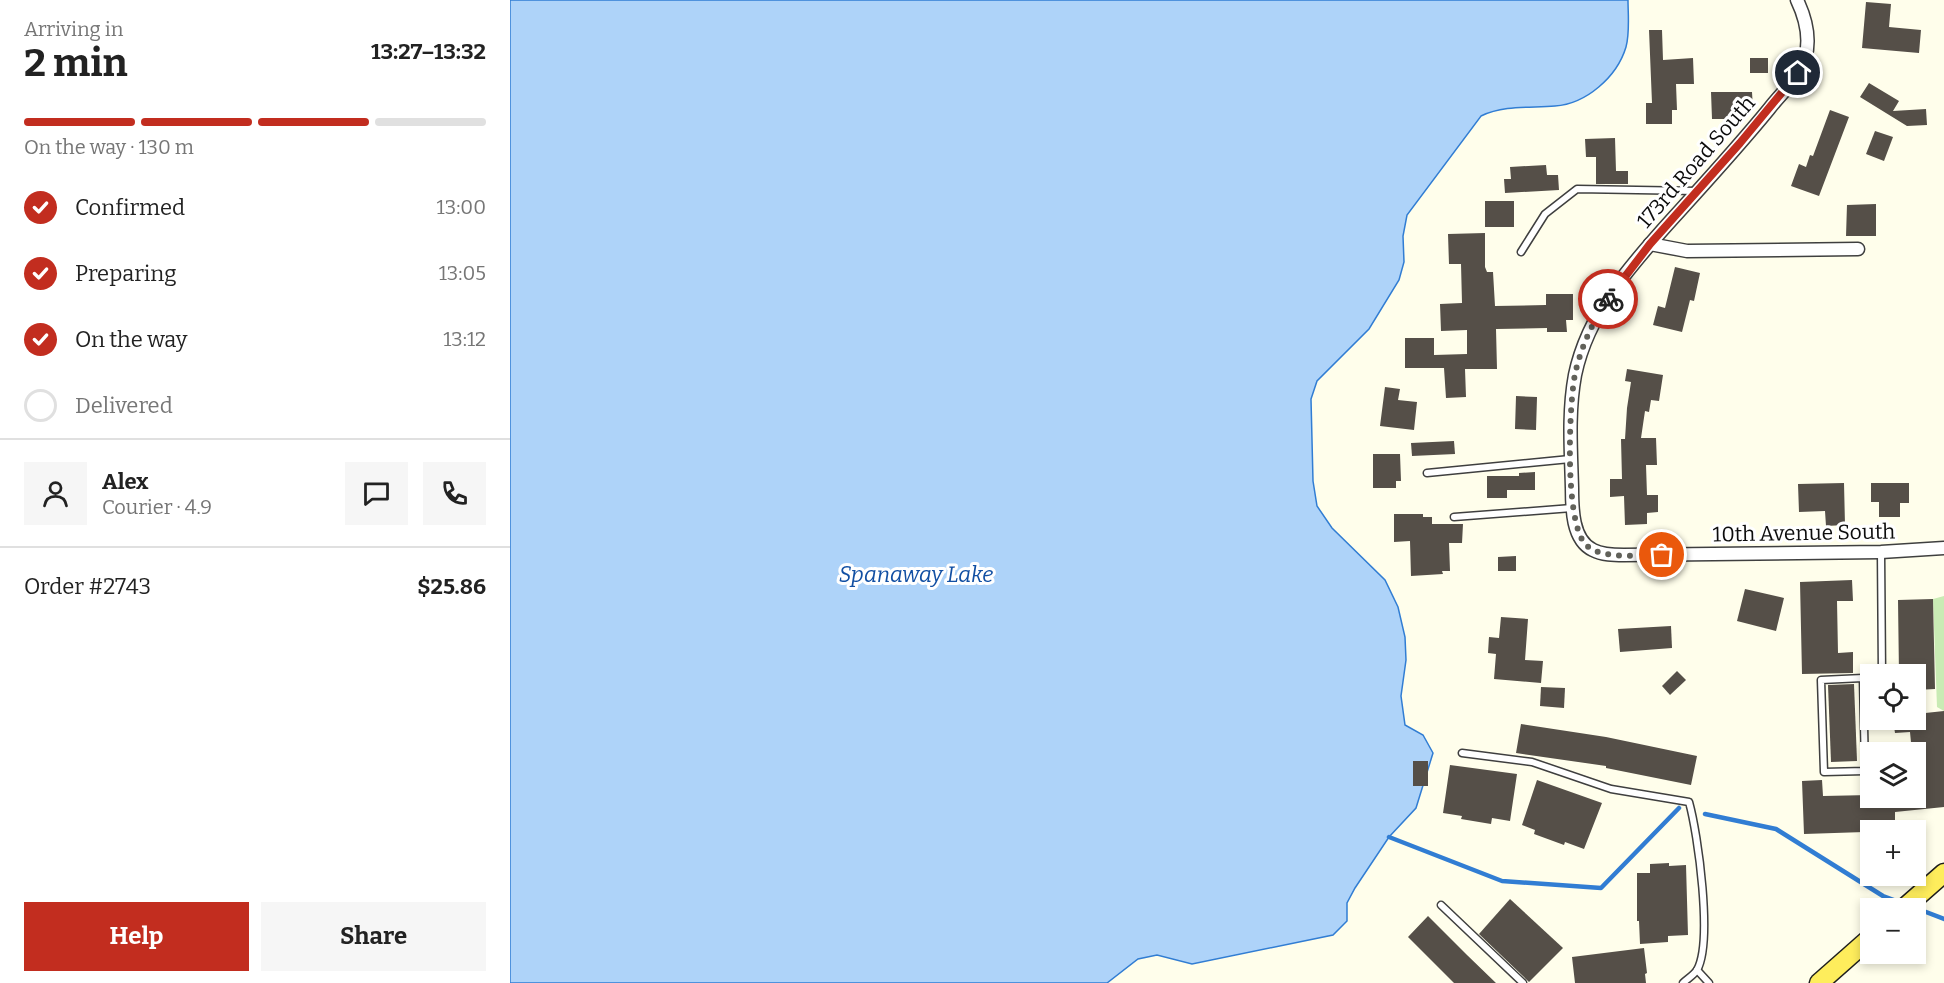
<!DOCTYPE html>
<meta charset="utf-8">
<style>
:root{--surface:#fff;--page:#f6f6f6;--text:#222;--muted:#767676;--line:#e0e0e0;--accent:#c22d1f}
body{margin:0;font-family:Bitter,serif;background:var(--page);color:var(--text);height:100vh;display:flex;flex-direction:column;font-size:22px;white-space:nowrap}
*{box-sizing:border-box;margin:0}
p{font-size:20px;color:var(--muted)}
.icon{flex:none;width:33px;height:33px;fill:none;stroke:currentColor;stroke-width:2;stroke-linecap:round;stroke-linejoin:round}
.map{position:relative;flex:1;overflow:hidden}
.sheet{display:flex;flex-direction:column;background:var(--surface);width:510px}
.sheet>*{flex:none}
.buttons{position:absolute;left:1350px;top:664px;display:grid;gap:12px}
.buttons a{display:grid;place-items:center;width:66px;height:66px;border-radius:0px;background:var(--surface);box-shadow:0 3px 9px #0003;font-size:30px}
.pin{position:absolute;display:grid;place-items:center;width:51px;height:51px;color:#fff;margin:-26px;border:3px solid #fff;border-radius:50%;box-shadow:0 2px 6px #0007}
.courier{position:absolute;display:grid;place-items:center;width:60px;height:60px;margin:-30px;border:4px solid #c22d1f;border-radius:50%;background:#fff;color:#222;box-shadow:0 2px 8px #0007}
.summary em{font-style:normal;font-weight:700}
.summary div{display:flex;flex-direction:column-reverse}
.summary{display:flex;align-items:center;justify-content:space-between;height:102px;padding:0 24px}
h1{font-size:39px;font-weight:700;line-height:45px}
.bar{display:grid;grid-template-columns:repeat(4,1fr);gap:9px 6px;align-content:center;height:72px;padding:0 24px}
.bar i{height:8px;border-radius:4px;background:var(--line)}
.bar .on{background:var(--accent)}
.bar p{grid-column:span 4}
.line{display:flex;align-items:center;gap:15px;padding:0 24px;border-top:2px solid var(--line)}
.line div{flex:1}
.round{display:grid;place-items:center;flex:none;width:63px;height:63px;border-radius:0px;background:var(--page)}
ol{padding:0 24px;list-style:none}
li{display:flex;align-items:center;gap:18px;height:66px}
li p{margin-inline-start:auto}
li .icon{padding:6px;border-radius:50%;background:var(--accent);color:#fff;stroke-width:4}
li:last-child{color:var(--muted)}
li i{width:33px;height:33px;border:3px solid var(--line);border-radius:50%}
.primary-button{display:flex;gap:12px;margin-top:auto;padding:12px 24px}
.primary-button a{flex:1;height:69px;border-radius:0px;background:var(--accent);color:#fff;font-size:24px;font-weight:700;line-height:69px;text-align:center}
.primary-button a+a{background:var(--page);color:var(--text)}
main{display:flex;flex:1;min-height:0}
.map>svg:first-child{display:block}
.green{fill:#c9ebb4}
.water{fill:#aed3f9;stroke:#317dd3;stroke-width:1.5}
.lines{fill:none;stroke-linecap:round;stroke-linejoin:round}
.stream{stroke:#317dd3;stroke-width:4.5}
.building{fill:#554f48}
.service-casing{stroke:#3f3f3f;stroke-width:9}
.minor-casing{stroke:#3f3f3f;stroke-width:15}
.primary-casing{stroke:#1d1d1d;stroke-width:21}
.service{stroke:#fff;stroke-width:6}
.minor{stroke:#fff;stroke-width:12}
.primary{stroke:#feed5c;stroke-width:18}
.done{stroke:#61615a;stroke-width:6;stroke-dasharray:0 10.8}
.route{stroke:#c22d1f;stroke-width:8}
.labels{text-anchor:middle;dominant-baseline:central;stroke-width:6;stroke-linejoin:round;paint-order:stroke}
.street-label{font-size:21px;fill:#0c0c0c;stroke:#fff}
.water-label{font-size:22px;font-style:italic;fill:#114fa3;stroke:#fff}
</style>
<main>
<section class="sheet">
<div class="summary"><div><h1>2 min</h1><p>Arriving in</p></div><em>13:27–13:32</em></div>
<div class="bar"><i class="on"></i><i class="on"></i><i class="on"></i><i></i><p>On the way · 130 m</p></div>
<ol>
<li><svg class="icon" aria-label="check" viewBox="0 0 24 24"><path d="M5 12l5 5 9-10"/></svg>Confirmed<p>13:00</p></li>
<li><svg class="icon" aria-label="check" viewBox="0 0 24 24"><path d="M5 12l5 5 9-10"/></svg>Preparing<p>13:05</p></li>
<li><svg class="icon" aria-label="check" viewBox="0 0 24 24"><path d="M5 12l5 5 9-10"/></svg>On the way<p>13:12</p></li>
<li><i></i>Delivered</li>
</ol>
<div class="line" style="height:108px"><a class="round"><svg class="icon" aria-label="person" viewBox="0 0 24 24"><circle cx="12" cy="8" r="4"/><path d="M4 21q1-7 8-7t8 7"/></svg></a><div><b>Alex</b><p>Courier · 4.9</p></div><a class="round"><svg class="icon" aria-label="chat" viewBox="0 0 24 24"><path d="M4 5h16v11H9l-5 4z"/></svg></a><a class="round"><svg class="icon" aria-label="phone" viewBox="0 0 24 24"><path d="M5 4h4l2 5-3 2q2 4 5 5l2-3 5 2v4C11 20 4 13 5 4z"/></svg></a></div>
<div class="line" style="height:78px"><div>Order #2743</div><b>$25.86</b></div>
<div class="primary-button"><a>Help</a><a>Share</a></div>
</section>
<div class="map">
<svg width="1434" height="983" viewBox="0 0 1434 983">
<rect width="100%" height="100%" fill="#fffeeb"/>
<!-- green -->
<path class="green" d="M1434 596V711L1427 707 1423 599Z"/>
<!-- water -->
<path class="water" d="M0 0H1118C1118 14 1120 33 1116 47 1107 77 1076 104 1045 106 1020 108 994 105 971 116L897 215 893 236 894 262 889 280 859 329 807 381 801 399 803 481 807 506 822 528 875 580 888 607 895 637 896 660 891 696 895 725 913 735 923 753 906 808 879 837 845 888 837 903V921L823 935 682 964 647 955 628 959 597 983H0Z"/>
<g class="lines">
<!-- stream -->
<g class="stream">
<path d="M1195 814 1266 829 1373 896 1392 903"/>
<path d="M879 837 992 881 1091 888 1169 808"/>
<path d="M1403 907 1434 919"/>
</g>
</g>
<!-- building -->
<g class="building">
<path d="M1356 2 1381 4 1379 27 1411 30 1409 53 1352 48Z"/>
<path d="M1139 30H1152L1153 60 1183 58 1184 84H1166L1167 110H1162V124H1136V103H1142Z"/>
<rect x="1240" y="58" width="18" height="15"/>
<path d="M1359 83 1389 101 1383 111 1416 109 1417 125 1397 126 1350 97Z"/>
<path d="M1201 92H1242L1243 109 1231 110V119H1202Z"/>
<path d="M1320 110 1339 117 1309 196 1281 186 1289 164 1296 167 1300 155 1303 156Z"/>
<path d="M1365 131 1383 137 1374 161 1356 154Z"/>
<path d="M1105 138 1106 171H1118V184H1086V157H1076L1075 139Z"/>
<path d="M1036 165 1037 175H1048L1049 190 995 193 994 179H1001L1000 167Z"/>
<rect x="975" y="201" width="29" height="26"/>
<path d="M1366 204V236H1336L1337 205Z"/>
<path d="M975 233V267L977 272H983L985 306 1036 305V294H1063V320H1056L1057 332H1037V328L986 329 987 369H955L956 397 936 398 934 368H895V338H924V355L957 354V330L931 331 930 304 952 303 951 264H939L938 234Z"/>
<path d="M1165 267 1190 273 1184 301 1180 300 1172 332 1143 325 1148 306 1155 308Z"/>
<path d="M1117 369 1153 375 1149 401 1141 400 1139 412 1135 411 1131 438H1146L1147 465H1136L1137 495H1148V512L1137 513V524L1115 525 1114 496 1100 497V479H1112L1111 439H1115L1117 408 1121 382 1115 381Z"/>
<path d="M875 387 890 389 888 400 907 402 904 430 870 426Z"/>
<path d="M1006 396 1027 397 1026 430 1005 429Z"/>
<path d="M944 441 945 454 902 456 901 443Z"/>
<path d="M863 454H890L891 481H886V488H863Z"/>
<path d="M1025 472V490H997V498H977V476H1009V473Z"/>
<path d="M1334 483 1335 525 1316 526 1315 511 1289 512 1288 484Z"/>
<path d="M1361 483H1399V503H1390V517H1369V502H1361Z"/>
<path d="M884 514H913V517H922V524H953L952 543H939L940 571H932L933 574 901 576 900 541 884 542Z"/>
<path d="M1006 556V571H988V557Z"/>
<path d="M1342 580 1343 601H1327L1328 653 1343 652V673L1292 674 1290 582Z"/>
<path d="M1235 589 1274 598 1266 631 1227 621Z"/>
<path d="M1423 599 1425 689 1406 690V675H1389L1388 600Z"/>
<path d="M991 617 1018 619 1015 660 1033 661 1031 683 984 679 986 654 978 653 979 637 989 638Z"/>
<path d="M1161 626 1162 648 1110 652 1108 629Z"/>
<path d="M1167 671 1176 680 1160 695 1152 686Z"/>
<path d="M1344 684 1347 761 1321 762 1318 685Z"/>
<path d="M1031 687 1055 688 1054 708 1030 706Z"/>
<path d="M1434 711V807L1385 812V831L1294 834 1292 781 1312 780 1313 796 1360 795V798H1406V753H1402L1400 732 1385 733 1383 720H1406V714Z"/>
<path d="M1011 724 1096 737 1187 756 1181 785 1096 768V766L1006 753Z"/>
<rect x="903" y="761" width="15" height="25"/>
<path d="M940 765 1007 774 1000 821 982 818 981 824 951 819 952 816 933 813Z"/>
<path d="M1027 780 1092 803 1074 849 1055 842 1054 845 1024 834 1025 830 1012 825Z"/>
<path d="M1159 863V866L1176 865 1178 935 1158 936V942L1130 944 1129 921H1127V873H1140V864Z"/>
<path d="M1000 899 1053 948 1019 982 969 934Z"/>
<path d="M918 916 957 955 986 983H944L898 937Z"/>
<path d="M1134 948 1137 973 1135 974 1136 983H1065L1062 957Z"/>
</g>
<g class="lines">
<defs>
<g id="service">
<path d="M1011 252 1035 214 1067 189 1187 191"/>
<path d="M917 473 1060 459"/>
<path d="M944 517 1062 508"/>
<path d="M1371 552 1372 675"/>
<path d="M1353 678 1355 771 1314 772 1311 680Z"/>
<path d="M952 753 1022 762 1101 789 1179 802C1188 834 1203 942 1187 970 1184 975 1177 979 1173 983"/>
<path d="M931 905 1013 983"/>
<path d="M1187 970 1199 983"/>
</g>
<g id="minor">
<path d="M1287 0C1298 23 1303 50 1288 74 1280 86 1268 97 1259 109 1232 142 1204 173 1175 205 1130 255 1079 307 1065 375 1058 413 1061 450 1062 488 1062 508 1062 540 1083 550 1092 555 1104 555 1114 555L1371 552 1434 548"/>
<path d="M1140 244 1177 251 1348 249"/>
</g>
<g id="primary">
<path d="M1393 909 1434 873"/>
<path d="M1309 983 1360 938"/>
</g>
</defs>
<!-- service casing -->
<use href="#service" class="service-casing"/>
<!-- minor casing -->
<use href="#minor" class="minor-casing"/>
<!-- primary casing -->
<use href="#primary" class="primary-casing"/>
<!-- service -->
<use href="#service" class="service"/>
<!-- minor -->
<use href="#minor" class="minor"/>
<!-- primary -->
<use href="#primary" class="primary"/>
</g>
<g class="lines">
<!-- done -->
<path class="done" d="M1098 299C1083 321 1071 347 1065 374 1059 405 1054 523 1076 545 1092 560 1132 555 1152 555"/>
<!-- route -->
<path class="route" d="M1098 299 1140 244 1230 143 1288 73"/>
</g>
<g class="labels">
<!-- street labels -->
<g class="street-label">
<text transform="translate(1186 162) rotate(-49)">173rd Road South</text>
<text transform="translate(1294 533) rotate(-1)">10th Avenue South</text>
</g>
<!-- water labels -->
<g class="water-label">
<text x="406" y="574">Spanaway Lake</text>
</g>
</g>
</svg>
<div class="buttons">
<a><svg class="icon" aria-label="locate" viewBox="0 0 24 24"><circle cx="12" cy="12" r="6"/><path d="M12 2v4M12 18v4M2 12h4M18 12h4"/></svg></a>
<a><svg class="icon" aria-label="layers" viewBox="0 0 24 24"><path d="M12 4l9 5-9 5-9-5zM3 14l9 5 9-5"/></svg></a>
<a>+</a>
<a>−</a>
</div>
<div class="pin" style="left:1152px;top:555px;background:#ea580c"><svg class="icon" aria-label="bag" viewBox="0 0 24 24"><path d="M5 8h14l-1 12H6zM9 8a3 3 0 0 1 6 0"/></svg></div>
<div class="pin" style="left:1288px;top:73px;background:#1f2937"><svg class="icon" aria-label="home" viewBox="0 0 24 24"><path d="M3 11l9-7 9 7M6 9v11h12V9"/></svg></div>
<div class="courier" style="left:1098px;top:299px"><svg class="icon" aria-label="bike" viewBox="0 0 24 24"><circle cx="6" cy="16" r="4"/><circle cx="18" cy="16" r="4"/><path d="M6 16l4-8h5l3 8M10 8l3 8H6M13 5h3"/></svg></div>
</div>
</main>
